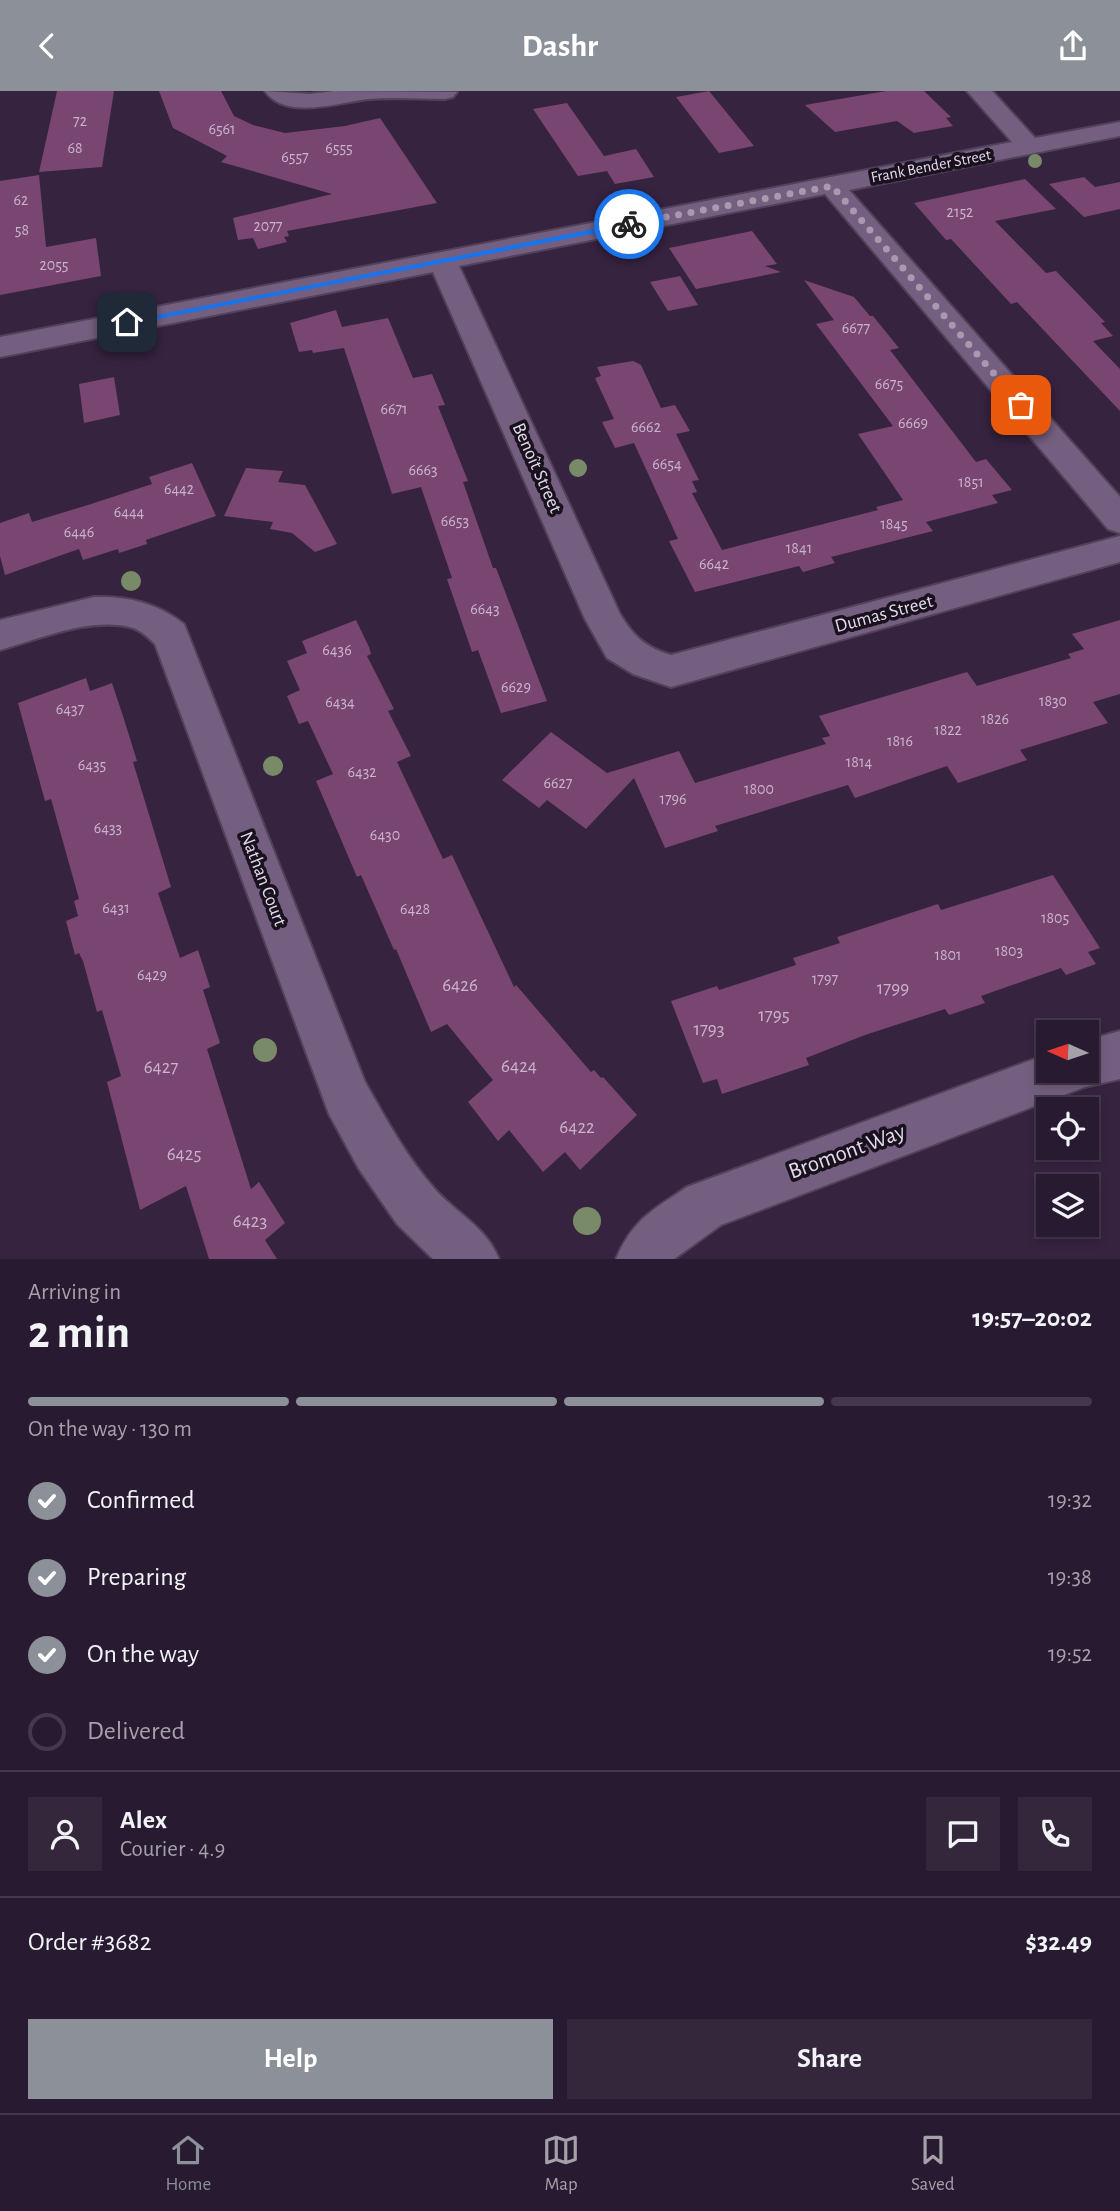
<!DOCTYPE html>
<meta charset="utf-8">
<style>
:root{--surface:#281a30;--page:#34273c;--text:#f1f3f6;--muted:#a5a1ab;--line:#44384c;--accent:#8c9099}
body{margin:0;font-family:"Alegreya Sans",sans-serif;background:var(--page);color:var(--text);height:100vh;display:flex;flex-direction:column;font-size:26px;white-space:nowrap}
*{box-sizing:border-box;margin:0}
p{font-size:23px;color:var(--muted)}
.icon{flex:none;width:38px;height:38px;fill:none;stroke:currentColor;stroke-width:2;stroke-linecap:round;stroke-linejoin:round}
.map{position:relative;height:1168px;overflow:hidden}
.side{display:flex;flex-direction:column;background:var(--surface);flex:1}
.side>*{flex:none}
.needle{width:46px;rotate:273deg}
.controls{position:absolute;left:1036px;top:929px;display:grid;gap:14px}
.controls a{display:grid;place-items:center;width:63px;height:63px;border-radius:0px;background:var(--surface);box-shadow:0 4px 10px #0003,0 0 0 2px var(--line);font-size:35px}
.pin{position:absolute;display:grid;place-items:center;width:60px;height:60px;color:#fff;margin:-30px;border-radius:14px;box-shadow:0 4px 10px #0006}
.courier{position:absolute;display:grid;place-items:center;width:70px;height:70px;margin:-35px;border:5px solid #1a73e8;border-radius:50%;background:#fff;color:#222;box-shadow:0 2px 9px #0007}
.head em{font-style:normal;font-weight:700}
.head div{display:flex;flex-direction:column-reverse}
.head{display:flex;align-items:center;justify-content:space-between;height:119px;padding:0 28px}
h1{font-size:46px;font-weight:700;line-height:52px}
.bar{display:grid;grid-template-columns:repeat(4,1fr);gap:10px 7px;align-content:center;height:84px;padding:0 28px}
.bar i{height:9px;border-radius:5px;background:var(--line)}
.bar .selected{background:var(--accent)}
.bar p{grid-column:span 4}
.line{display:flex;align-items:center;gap:18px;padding:0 28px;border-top:2px solid var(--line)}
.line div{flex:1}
.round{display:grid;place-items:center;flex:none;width:74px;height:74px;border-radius:0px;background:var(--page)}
ol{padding:0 28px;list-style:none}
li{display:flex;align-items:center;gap:21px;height:77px}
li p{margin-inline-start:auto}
li .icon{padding:7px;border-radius:50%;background:var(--accent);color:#fff;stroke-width:4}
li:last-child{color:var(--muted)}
li i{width:38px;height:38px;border:4px solid var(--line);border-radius:50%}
.primary-button{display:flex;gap:14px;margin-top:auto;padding:14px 28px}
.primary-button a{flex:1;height:80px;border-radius:0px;background:var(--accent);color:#fff;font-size:28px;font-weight:700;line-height:80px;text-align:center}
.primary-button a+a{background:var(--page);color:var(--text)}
header{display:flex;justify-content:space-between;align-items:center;height:91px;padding:0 28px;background:var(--accent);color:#fff;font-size:32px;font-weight:700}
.menu{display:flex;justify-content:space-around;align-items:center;height:98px;border-top:2px solid var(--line);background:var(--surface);font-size:19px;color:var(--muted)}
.menu a{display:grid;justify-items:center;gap:4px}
.menu .selected{color:var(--accent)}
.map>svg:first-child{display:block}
.building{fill:#794571}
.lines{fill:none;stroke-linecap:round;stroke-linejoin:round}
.minor-casing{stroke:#514159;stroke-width:4}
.minor{fill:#745f80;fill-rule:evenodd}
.tree{fill:#788a68}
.route{fill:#1a73e8}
.done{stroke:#a899b0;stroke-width:7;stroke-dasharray:0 12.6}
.labels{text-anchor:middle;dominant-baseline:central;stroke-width:7;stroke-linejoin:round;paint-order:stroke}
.number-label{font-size:16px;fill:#cab4cd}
.far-street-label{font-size:16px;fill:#e5d9ec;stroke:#19111d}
.street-label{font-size:19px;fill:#e5d9ec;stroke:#19111d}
.near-number-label{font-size:19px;fill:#cab4cd}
.near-street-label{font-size:23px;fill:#e5d9ec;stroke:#19111d}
</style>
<header><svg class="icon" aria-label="back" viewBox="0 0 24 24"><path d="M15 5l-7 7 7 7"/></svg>Dashr<svg class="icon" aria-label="share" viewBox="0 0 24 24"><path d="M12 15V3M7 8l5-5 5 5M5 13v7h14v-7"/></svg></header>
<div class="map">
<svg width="1120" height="1168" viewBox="0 0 1120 1168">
<rect width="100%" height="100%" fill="#362340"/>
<!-- building -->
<g class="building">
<path d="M57 0H114L102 76 39 81Z"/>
<path d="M159 0H221L234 25 253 34 285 42 345 35 380 27 437 112 287 140 289 145 284 146 287 151 258 158 253 147 238 149 233 127 332 103 221 71 227 65 173 37Z"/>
<path d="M709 0 754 55 719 62 676 6Z"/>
<path d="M886 0H924L951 26 946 27 953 35 914 42 897 30 835 41 805 14Z"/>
<path d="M567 12 604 65 636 58 654 86 615 93 607 80 578 85 533 18Z"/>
<path d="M39 84 46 156 96 147 101 185 0 204V90Z"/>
<path d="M1084 86 1095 96 1120 91V118L1084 126 1049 93Z"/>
<path d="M1025 88 1056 118 995 130 1046 182 1056 180 1105 231 1101 232 1113 245 1093 250 1120 278V320L1017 211 1011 213 951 148 946 149 914 112Z"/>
<path d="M752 140 777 173 765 175 781 181 696 198 669 157Z"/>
<path d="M680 185 698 214 668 220 650 191Z"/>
<path d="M804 189 854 206 870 225H873L899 257 890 259 976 371 986 368 1012 399 992 404 998 412 926 431 933 440 831 466 835 472 803 481 799 475 695 501 669 450 678 448 634 352 615 357 602 331 614 328 595 287 601 285 597 276 633 270 641 274 661 317 675 314 690 340 676 343 699 389 692 390 697 401 692 402 722 459 878 419 876 416 903 409 858 343 893 335 816 233 834 229Z"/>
<path d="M336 219 342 236 388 227 413 287 432 283 445 314 438 315 468 390 463 391 493 477H496L547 610 501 622 478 559 472 561 447 488 452 487 421 396 392 403 344 257 313 262 312 259 299 261 290 232Z"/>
<path d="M114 286 120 324 84 332 79 293Z"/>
<path d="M192 372 216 425 146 449 147 453 119 462 118 458 83 469 79 458 5 484 0 465V432L29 422 32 431 91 413 152 393 149 386Z"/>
<path d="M246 377 283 380 278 391 305 394 337 453 315 461 292 442 270 438 273 431 224 425Z"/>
<path d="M356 529 369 556 371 563 367 565 394 618 388 620 411 665 397 671 443 768 452 764 514 896 516 894 591 981 594 979 601 987 603 986 637 1024 580 1079 565 1061 543 1081 509 1039 498 1050 468 1011 493 989 447 933 431 941 396 858 394 859 361 784 357 786 316 690 333 683 308 630 299 633 287 605 300 599 287 570 307 562 302 550Z"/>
<path d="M1120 529V603L1093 611 1108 632 1020 659 1027 669 958 692 947 675 855 707 848 694 715 735 718 740 665 757 634 687 586 738 547 709 539 717 502 689 551 641 607 682 679 660 695 692 826 653 822 647 830 645 819 625 967 581 977 595 1071 567 1068 563 1084 558 1072 543Z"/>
<path d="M86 587 90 600 112 592 123 625 137 670 133 671 171 796 158 802 180 867 198 859 210 896 203 899 220 952 207 958 251 1098 259 1091 285 1132 265 1149 277 1168H209L186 1095 140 1119 107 991 121 985 102 919 97 921 83 870 79 862 75 864 66 830 78 825 74 810 79 808 51 708 45 710 18 612Z"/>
<path d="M1053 784 1100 857 1088 861 1096 873 1066 884 1061 877 981 905 985 912 949 924 945 918 865 944 806 967 809 974 722 1003 717 988 703 992 671 910 717 895 719 899 796 874 793 867 840 852 837 846 938 813 941 819Z"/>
</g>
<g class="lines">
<defs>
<g id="minor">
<path d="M265 0 310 3 335 0 457 1 453 6 445 8C420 8 394 6 369 8 340 11 286 30 265 0Z"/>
<path d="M967 0H992L1035 47 1120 31V45L849 99 1120 406V442L1108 438 825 103 459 175 620 523C634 546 645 556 671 564L1120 445V471L671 596 633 583 607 567 585 528 433 181 0 266V246L1012 51Z"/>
<path d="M94 506C128 505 157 512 184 533L365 991C385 1026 406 1065 433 1096 456 1123 485 1134 499 1168H433L397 1133 359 1078 329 1023 155 553C149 547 142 540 133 537 91 525 40 548 0 559V529Z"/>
<path d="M1120 940V988L1085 996 721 1134 674 1168H616C633 1128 653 1119 687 1096L1048 963V980H1087V949Z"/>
</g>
</defs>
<!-- minor casing -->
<use href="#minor" class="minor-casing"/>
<!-- minor -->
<use href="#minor" class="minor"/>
</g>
<!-- trees -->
<g class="tree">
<circle cx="1035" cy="70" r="7"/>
<circle cx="578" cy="377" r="9"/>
<circle cx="131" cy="490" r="10"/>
<circle cx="273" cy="675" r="10"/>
<circle cx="265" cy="959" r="12"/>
<circle cx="587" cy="1130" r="14"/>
</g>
<!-- route -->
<path class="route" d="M629 131 632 135 127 234 122 231Z"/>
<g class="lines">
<!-- done -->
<path class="done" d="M629 133 832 95 1021 314"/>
</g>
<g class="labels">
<!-- number labels -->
<g class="number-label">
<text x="80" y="30">72</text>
<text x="222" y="38">6561</text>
<text x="75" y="57">68</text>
<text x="339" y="57">6555</text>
<text x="295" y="66">6557</text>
<text x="21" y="109">62</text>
<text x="960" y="121">2152</text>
<text x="268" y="135">2077</text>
<text x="22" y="139">58</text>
<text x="54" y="174">2055</text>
<text x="856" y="237">6677</text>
<text x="889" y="293">6675</text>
<text x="394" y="318">6671</text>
<text x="913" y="332">6669</text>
<text x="646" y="336">6662</text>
<text x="667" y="373">6654</text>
<text x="423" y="379">6663</text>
<text x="971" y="391">1851</text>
<text x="179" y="398">6442</text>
<text x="129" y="421">6444</text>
<text x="455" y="430">6653</text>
<text x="894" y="433">1845</text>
<text x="79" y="441">6446</text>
<text x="799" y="457">1841</text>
<text x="714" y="473">6642</text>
<text x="485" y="518">6643</text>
<text x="337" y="559">6436</text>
<text x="516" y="596">6629</text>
<text x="1053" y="610">1830</text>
<text x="340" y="611">6434</text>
<text x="70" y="618">6437</text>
<text x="995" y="628">1826</text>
<text x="948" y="639">1822</text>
<text x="900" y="650">1816</text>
<text x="859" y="671">1814</text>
<text x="92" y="674">6435</text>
<text x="362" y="681">6432</text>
<text x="558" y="692">6627</text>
<text x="759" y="698">1800</text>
<text x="673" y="708">1796</text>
<text x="108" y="737">6433</text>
<text x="385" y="744">6430</text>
<text x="116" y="817">6431</text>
<text x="415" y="818">6428</text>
<text x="1055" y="827">1805</text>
<text x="1009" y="860">1803</text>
<text x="948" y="864">1801</text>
<text x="152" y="884">6429</text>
<text x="825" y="888">1797</text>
</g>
<!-- far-street labels -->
<g class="far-street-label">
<text transform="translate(931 75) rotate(-11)">Frank Bender Street</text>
</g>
<!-- street labels -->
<g class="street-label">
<text transform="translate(537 377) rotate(66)">Benoît Street</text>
<text transform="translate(884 523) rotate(-15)">Dumas Street</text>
<text transform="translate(263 788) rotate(69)">Nathan Court</text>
</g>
<!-- near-number labels -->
<g class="near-number-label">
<text x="460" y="894">6426</text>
<text x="893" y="897">1799</text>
<text x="774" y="924">1795</text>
<text x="709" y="938">1793</text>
<text x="519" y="975">6424</text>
<text x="161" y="976">6427</text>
<text x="577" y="1036">6422</text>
<text x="184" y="1063">6425</text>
<text x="250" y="1130">6423</text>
</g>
<!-- near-street labels -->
<g class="near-street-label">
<text transform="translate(847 1061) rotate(-20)">Bromont Way</text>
</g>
</g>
</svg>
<div class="controls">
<a><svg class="needle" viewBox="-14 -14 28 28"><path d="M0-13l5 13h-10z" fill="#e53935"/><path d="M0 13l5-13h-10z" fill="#a5a1ab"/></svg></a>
<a><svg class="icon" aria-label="locate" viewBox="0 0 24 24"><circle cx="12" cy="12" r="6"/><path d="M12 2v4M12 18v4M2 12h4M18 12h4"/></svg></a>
<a><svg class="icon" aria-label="layers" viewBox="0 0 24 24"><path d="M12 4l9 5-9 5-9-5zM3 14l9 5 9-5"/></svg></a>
</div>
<div class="pin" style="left:1021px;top:314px;background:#ea580c"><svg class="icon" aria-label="bag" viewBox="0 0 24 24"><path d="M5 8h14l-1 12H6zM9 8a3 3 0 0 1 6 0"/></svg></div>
<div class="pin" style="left:127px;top:231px;background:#1f2937"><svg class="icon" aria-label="home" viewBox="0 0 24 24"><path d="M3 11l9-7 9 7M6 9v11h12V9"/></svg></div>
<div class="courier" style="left:629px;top:133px"><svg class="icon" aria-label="bike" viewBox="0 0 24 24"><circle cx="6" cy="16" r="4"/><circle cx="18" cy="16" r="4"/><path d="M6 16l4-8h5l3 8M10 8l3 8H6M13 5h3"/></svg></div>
</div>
<section class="side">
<div class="head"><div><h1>2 min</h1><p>Arriving in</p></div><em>19:57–20:02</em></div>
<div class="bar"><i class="selected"></i><i class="selected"></i><i class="selected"></i><i></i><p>On the way · 130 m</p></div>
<ol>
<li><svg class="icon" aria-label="check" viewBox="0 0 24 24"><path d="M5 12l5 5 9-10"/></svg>Confirmed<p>19:32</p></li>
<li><svg class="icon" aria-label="check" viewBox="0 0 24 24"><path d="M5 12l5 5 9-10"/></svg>Preparing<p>19:38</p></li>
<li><svg class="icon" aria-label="check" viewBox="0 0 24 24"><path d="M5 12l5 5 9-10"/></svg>On the way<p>19:52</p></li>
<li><i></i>Delivered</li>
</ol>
<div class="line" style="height:126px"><a class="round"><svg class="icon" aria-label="person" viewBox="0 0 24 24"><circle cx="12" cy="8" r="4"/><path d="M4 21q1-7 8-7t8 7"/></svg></a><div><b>Alex</b><p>Courier · 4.9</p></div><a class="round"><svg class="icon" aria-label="chat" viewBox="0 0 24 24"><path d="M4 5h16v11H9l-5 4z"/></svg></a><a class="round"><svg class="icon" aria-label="phone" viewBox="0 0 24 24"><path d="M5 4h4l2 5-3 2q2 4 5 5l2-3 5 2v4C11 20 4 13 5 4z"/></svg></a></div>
<div class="line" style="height:91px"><div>Order #3682</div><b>$32.49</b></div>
<div class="primary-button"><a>Help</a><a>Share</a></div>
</section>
<nav class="menu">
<a class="selected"><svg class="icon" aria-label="home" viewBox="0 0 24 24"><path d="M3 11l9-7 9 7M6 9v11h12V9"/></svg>Home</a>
<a><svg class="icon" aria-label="map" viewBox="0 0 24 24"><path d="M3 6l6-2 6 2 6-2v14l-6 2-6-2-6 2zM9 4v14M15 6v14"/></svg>Map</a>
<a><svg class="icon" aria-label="saved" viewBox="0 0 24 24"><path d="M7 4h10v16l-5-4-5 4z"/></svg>Saved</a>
</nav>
